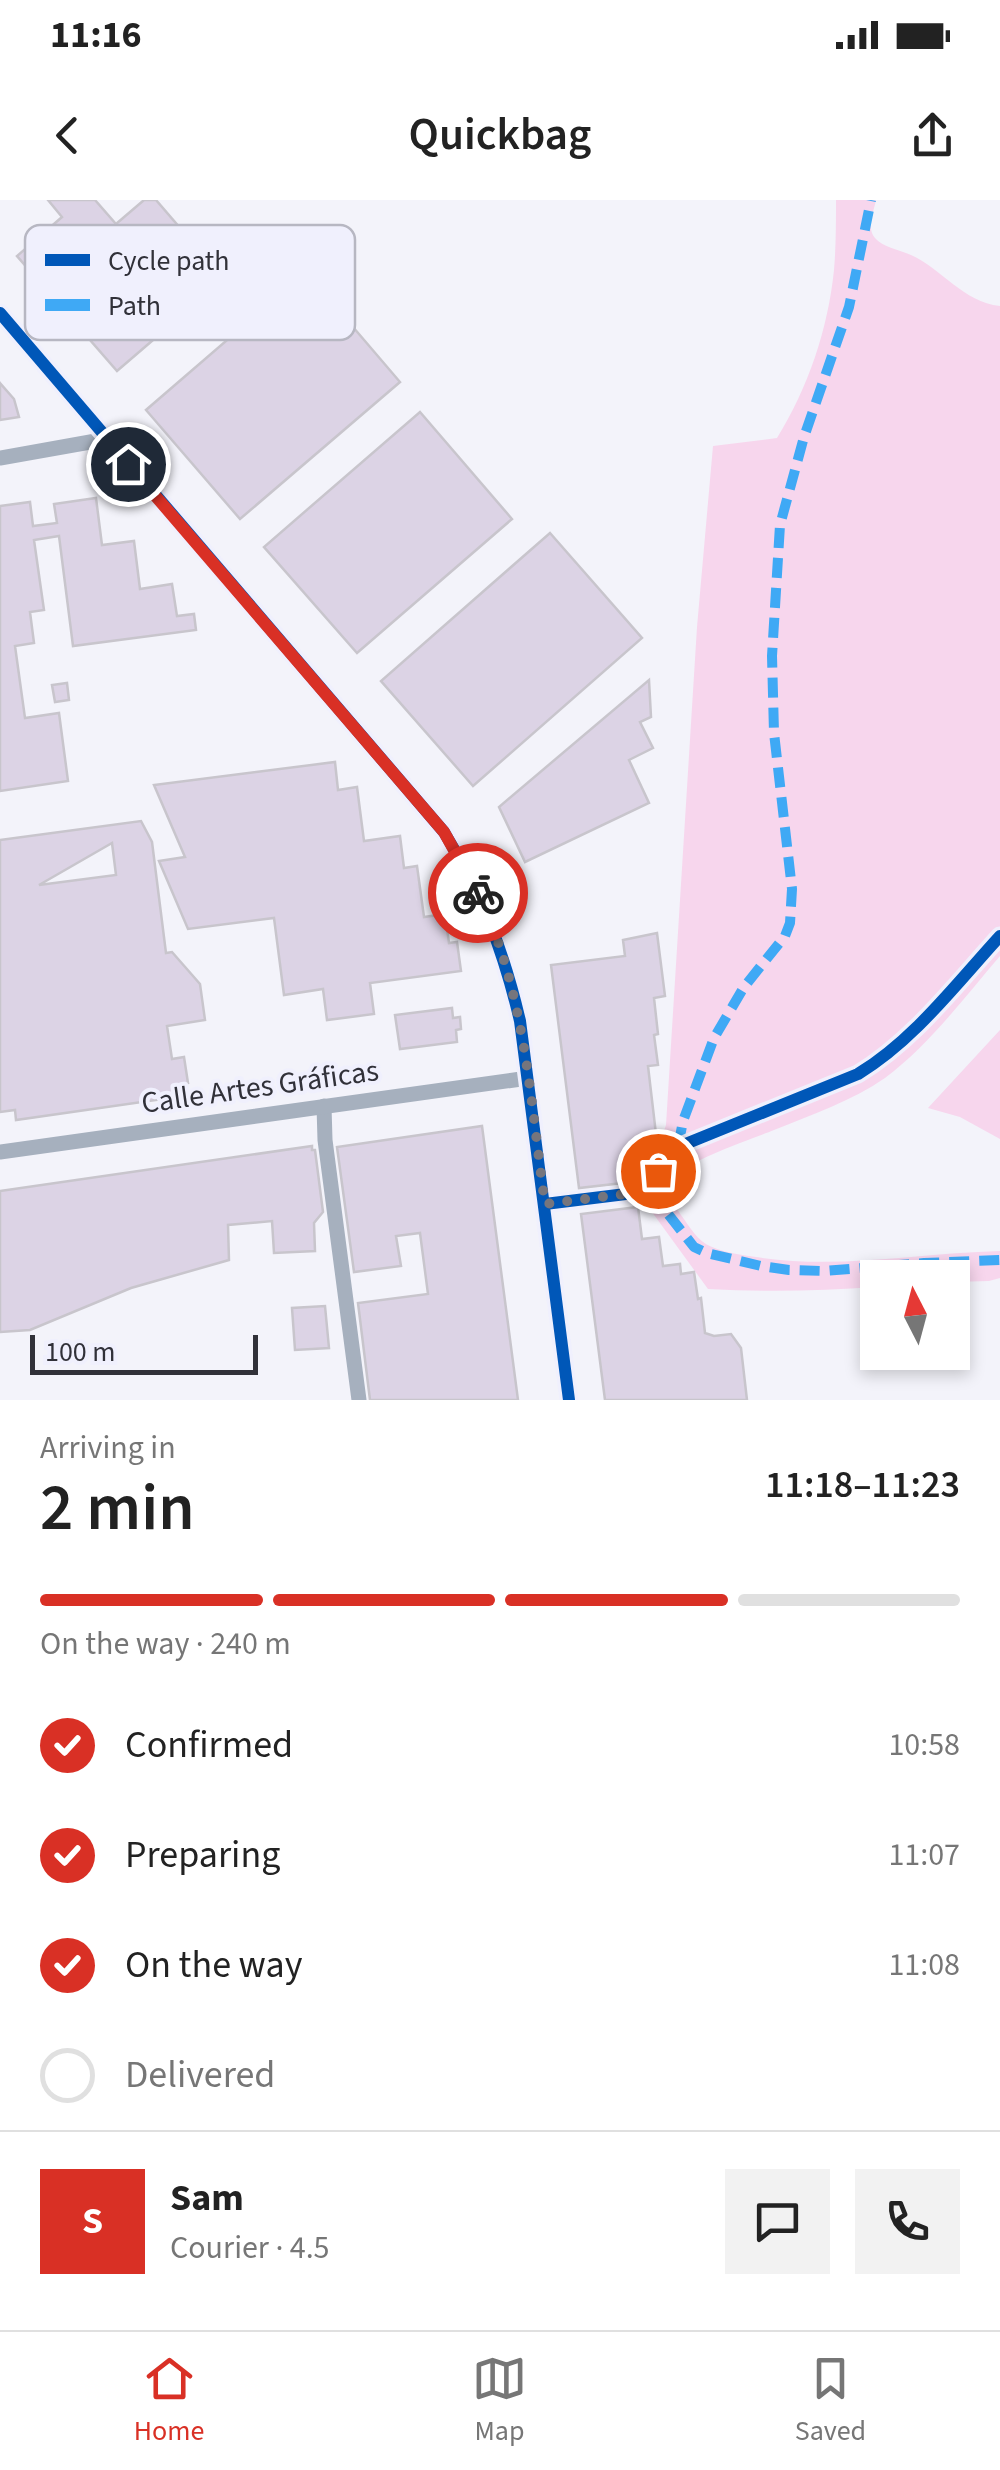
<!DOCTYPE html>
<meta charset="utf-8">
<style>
:root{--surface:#fff;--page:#f2f2f2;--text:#222;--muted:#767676;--line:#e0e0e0;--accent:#d93025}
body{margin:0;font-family:"Source Sans 3",sans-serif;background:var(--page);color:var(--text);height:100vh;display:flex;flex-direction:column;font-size:38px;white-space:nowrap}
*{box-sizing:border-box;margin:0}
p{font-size:32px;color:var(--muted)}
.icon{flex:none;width:55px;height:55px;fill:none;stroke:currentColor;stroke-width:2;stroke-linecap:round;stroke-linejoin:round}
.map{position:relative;height:1200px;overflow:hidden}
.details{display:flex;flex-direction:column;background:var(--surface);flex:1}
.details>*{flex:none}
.needle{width:65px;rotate:354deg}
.tools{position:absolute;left:860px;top:1060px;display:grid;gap:20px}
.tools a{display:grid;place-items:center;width:110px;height:110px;border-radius:0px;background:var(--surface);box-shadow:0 5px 15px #0003;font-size:50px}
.scale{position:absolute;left:30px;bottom:25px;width:228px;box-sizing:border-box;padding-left:10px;border:5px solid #313139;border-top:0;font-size:28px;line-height:35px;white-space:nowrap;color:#313139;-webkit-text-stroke:8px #f0f0fd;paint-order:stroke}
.pin{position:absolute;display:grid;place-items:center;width:85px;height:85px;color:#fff;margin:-42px;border:5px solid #fff;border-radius:50%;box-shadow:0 2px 10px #0007}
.courier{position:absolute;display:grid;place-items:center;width:100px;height:100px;margin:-50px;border:8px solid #d93025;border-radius:50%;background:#fff;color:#222;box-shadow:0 2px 12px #0007}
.overview em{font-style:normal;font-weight:600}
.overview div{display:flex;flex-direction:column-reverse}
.overview{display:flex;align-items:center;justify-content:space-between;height:170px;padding:0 40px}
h1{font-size:65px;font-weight:600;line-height:75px}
.bar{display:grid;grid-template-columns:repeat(4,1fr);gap:15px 10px;align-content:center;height:120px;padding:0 40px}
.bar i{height:12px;border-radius:8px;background:var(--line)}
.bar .active{background:var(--accent)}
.bar p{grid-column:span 4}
.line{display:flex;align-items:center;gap:25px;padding:0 40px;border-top:2px solid var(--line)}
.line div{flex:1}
.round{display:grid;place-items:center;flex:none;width:105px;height:105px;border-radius:0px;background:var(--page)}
ol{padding:0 40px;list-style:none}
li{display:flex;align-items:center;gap:30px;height:110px}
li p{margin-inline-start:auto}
li .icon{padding:10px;border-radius:50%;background:var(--accent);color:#fff;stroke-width:4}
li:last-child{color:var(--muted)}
li i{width:55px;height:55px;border:5px solid var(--line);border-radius:50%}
.status{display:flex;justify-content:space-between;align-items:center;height:70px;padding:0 50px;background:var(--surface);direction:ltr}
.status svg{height:28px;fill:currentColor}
header{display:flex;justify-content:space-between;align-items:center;height:130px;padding:0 40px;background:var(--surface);font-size:45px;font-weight:600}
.tab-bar{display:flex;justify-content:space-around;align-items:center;height:140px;border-top:2px solid var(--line);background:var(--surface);font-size:28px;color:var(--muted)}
.tab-bar a{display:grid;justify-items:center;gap:5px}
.tab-bar .active{color:var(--accent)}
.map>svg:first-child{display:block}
.green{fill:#f7d6ed}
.building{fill:#dcd3e5;stroke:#c8c5cc;stroke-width:2.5;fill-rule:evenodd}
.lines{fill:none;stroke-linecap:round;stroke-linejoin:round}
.minor{stroke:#a6b0be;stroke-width:15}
.quiet{stroke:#3fa9f5;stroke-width:10;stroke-dasharray:20 10;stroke-linecap:butt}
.cycleway-casing{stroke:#f0f0fd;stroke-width:19}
.cycleway{stroke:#0057b8;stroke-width:12}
.done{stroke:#75757d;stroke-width:10;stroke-dasharray:0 18}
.route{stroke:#d93025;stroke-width:12}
.labels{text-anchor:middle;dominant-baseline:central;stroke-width:8;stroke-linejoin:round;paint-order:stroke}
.street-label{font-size:30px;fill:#313139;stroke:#f0f0fd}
.key{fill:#f0f0fd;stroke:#b7b7c2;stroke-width:2.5}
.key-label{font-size:28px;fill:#313139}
</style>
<div class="status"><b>11:16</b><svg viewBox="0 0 49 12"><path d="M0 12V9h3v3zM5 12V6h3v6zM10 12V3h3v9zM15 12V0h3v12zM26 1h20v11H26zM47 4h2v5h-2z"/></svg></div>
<header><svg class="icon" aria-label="back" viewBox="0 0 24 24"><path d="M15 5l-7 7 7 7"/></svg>Quickbag<svg class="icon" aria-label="share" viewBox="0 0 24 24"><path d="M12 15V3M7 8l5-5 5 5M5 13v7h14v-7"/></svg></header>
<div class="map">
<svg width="1000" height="1200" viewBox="0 0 1000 1200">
<rect width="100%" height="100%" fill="#f3f3fa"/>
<!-- green -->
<g class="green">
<path d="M836 0H876C874 11 866 28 875 38 882 47 900 50 911 55 942 69 963 102 1000 106V756C964 798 929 845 885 878 852 901 811 915 774 930 752 939 684 961 672 980 664 992 674 1005 681 1015 690 1027 697 1041 712 1047 726 1053 742 1055 756 1057 838 1070 918 1053 1000 1051V1078L989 1081 953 1082 952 1078H878L877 1087C820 1091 765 1092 708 1089L641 997 666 925 697 427 713 246 777 238C808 188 828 129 834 70 836 47 836 23 836 0Z"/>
<path d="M1000 830V939L960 917 928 908Z"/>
</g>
<!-- building -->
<g class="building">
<path d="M48 0H95L116 24 144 0H156L224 79 117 171 17 56 62 17Z"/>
<path d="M306 72 400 182 240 319 146 210Z"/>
<path d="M0 183 14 199 19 217 0 220Z"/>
<path d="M420 212 512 319 357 453 264 347Z"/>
<path d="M96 298 102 345 134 341 140 389 172 384 177 416 194 414 196 430 73 446 59 336 34 340 44 410 30 412 34 443 15 446 25 518 59 513 68 581 0 591V306L30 302 33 326 57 323 54 304Z"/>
<path d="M550 333 642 438 473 586 381 481Z"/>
<path d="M649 480 651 517 640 522 653 548 629 560 649 603 525 662 499 607Z"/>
<path d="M67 483 69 500 55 502 52 485Z"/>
<path d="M335 562 338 590 357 587 364 641 400 636 404 668 417 666 424 717 445 714 449 743 457 742 461 771 370 783 374 814 327 820 323 789 284 795 274 718 188 729 159 661 185 657 154 585Z"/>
<path d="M141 621 152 642 166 753 172 752 200 784 205 820 167 826 172 859 184 857 188 883 175 885 177 897 16 920 15 910 0 912V640ZM112 643 116 675 39 685Z"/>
<path d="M657 733 665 796 654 798 658 834 654 835 658 865 648 866 656 934 640 981 579 988 551 765 625 756 623 740Z"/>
<path d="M452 808 453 818 460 817 461 829 456 830 457 842 400 849 395 815Z"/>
<path d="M482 926 518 1200H370L358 1103 428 1094 420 1033 396 1036 401 1066 354 1072 337 947Z"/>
<path d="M312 946V950H315L323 1012 314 1023 315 1051 274 1053 272 1021 228 1025 229 1060 131 1088 30 1130 0 1132V991Z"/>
<path d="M638 1007 642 1039 659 1037 663 1066 680 1064 681 1074 694 1072 698 1099 701 1098 705 1133 714 1136 731 1134 741 1148 747 1200H605L581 1014Z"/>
<path d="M325 1106 329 1148 295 1150 292 1108Z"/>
</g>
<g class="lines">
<!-- minor -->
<g class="minor">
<path d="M0 113 444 632C482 695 503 749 520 821L569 1200"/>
<path d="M0 258 107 239"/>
<path d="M324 906 325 940 359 1200"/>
<path d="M0 952 528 878"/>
<path d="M545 1004 650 991 658 971 678 947 858 874C914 840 956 784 1000 736"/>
</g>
<!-- quiet -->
<g class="quiet">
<path d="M678 947 683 921 714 838 744 787 785 736 790 723 792 689 774 533 772 456 780 325 804 237 849 107 871 0"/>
<path d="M650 991 694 1047 707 1053 761 1066 789 1070 824 1071 924 1063 1000 1060"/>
</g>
<defs>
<g id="cycleway">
<path d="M0 113 444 632C482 695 503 749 520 821L569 1200"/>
<path d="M545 1004 650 991 658 971 678 947 858 874C914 840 956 784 1000 736"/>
</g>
</defs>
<!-- cycleway casing -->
<use href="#cycleway" class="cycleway-casing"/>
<!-- cycleway -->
<use href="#cycleway" class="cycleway"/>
</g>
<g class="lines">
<!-- done -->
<path class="done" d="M478 693C525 790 530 899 545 1004L650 991 658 971"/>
<!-- route -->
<path class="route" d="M128 264 444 632 478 693"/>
</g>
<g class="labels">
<!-- street labels -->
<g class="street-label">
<text transform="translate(260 887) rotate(-8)">Calle Artes Gráficas</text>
</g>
</g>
<!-- legend -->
<rect x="25" y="25" width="330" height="115" rx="15" class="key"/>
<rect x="45" y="54" width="45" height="12" fill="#0057b8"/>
<rect x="45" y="99" width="45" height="12" fill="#3fa9f5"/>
<g class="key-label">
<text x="108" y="70">Cycle path</text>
<text x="108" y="115">Path</text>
</g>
</svg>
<div class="tools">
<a><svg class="needle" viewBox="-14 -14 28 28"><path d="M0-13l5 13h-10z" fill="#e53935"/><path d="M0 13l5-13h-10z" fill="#767676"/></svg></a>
</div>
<div class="scale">100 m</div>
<div class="pin" style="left:658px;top:971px;background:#ea580c"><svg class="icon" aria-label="bag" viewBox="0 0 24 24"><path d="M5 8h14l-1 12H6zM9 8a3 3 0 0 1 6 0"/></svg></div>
<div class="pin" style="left:128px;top:264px;background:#1f2937"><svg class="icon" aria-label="home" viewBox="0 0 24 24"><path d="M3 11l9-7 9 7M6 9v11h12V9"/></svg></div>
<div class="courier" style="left:478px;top:693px"><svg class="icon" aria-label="bike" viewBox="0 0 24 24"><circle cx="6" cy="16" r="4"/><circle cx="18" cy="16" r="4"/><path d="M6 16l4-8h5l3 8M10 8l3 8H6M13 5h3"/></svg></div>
</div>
<section class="details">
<div class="overview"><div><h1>2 min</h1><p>Arriving in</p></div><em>11:18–11:23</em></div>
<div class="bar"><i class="active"></i><i class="active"></i><i class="active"></i><i></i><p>On the way · 240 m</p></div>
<ol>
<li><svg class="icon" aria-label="check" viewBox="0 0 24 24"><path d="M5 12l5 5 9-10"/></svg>Confirmed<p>10:58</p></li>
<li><svg class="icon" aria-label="check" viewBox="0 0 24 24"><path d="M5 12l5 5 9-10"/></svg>Preparing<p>11:07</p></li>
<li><svg class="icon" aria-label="check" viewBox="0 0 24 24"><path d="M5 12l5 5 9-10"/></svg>On the way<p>11:08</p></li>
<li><i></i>Delivered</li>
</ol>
<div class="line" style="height:180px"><b class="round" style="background:var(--accent);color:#fff">S</b><div><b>Sam</b><p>Courier · 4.5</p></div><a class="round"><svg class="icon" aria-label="chat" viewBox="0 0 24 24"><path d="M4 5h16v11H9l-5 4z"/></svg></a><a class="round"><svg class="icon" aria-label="phone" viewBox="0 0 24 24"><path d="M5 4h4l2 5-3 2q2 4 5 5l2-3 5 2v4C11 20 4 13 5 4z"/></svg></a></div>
</section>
<nav class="tab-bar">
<a class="active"><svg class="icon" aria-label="home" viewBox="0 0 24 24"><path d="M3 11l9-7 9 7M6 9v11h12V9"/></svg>Home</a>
<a><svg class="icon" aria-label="map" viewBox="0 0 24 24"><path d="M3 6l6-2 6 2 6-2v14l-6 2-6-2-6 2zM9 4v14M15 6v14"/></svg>Map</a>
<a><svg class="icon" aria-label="saved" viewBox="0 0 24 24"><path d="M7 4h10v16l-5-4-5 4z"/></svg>Saved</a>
</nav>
